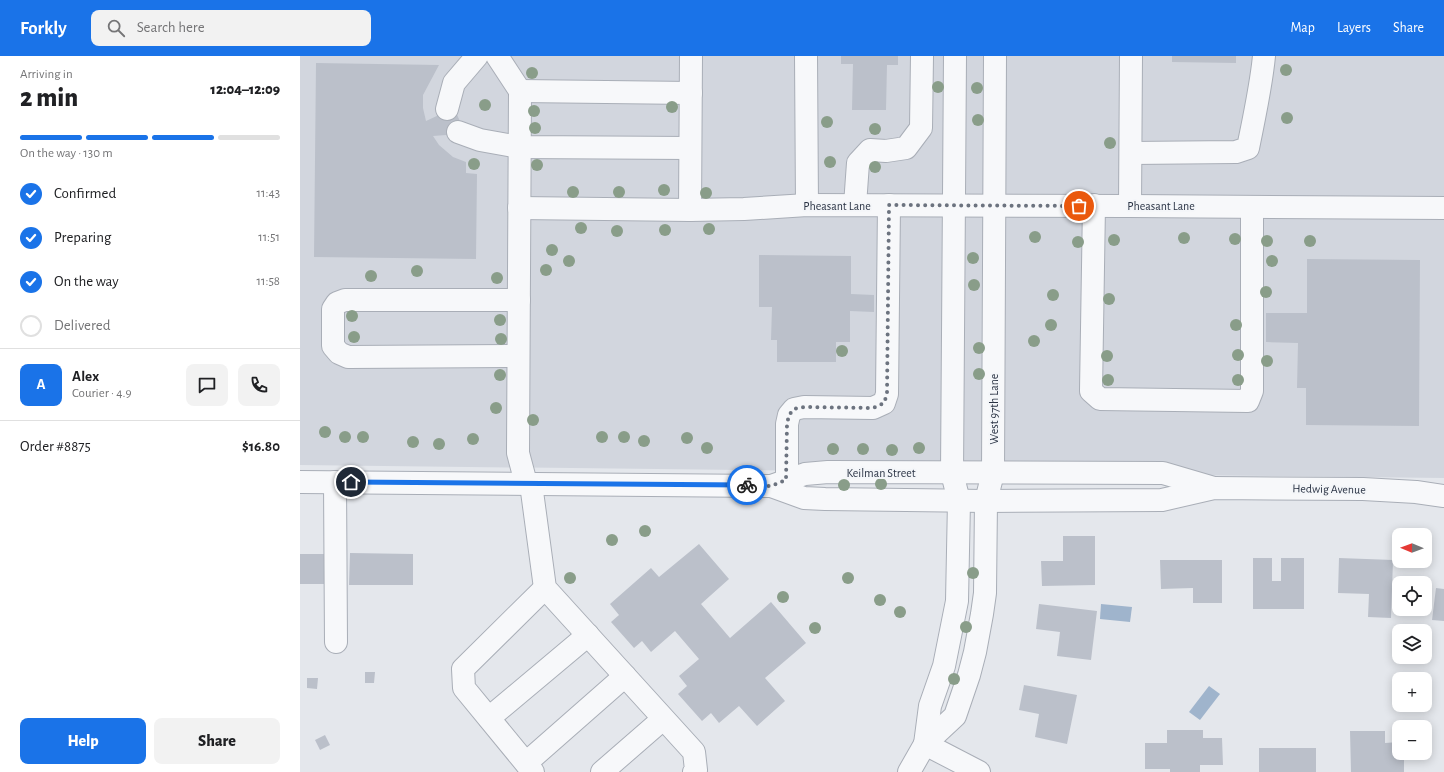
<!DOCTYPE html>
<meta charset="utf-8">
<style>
:root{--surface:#fff;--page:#f2f2f2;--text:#202124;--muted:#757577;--line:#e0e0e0;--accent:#1a73e8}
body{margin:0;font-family:"Alegreya Sans",sans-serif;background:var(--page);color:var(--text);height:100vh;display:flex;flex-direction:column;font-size:15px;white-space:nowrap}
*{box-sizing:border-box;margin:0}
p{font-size:13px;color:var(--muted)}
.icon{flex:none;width:22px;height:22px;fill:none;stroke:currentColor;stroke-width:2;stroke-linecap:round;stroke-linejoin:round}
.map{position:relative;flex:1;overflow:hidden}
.panel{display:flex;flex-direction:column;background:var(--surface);width:300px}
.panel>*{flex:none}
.needle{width:26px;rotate:271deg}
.tools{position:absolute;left:1092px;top:472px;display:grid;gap:8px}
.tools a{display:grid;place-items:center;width:40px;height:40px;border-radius:8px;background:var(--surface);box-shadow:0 2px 10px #0003;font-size:20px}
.pin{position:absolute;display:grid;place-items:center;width:34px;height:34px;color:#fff;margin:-17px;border:2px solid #fff;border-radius:50%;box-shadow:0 1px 4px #0007}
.courier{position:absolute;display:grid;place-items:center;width:40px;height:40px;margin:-20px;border:3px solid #1a73e8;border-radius:50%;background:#fff;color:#222;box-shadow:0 1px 5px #0007}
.summary em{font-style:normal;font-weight:800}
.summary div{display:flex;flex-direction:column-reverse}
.summary{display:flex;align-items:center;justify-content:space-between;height:68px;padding:0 20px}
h1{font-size:26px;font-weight:800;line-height:30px}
.bar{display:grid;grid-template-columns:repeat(4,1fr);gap:6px 4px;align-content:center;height:48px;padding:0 20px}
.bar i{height:5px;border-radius:3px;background:var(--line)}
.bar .active{background:var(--accent)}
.bar p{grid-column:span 4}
.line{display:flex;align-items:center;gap:10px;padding:0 20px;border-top:1px solid var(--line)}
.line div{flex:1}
.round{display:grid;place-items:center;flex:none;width:42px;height:42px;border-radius:8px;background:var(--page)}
ol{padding:0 20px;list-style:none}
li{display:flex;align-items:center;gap:12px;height:44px}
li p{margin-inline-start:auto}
li .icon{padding:4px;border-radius:50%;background:var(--accent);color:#fff;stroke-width:4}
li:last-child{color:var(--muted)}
li i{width:22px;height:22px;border:2px solid var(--line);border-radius:50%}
.action{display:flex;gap:8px;margin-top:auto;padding:8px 20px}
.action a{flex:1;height:46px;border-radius:8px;background:var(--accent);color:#fff;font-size:16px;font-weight:800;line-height:46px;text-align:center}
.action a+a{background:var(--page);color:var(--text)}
header{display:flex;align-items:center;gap:24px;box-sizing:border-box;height:56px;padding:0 20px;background:var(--accent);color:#fff}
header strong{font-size:19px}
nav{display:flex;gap:22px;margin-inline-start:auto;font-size:14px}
.search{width:280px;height:36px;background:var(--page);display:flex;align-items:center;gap:10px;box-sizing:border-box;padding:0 14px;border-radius:8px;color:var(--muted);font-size:15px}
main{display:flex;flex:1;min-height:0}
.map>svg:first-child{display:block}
.built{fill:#d2d6de}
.water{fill:#9fb4cc}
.building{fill:#bbc0ca}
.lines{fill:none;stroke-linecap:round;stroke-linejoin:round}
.minor-casing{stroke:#a9aeb7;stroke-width:24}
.minor{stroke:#f7f8fa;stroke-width:22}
.tree{fill:#899d89}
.done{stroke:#6c737f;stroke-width:4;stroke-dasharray:0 7.2}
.route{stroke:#1a73e8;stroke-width:5}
.labels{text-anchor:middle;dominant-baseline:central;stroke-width:4;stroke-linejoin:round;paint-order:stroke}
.street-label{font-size:12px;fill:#2b3445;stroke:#f4f6f9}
</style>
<header>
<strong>Forkly</strong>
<div class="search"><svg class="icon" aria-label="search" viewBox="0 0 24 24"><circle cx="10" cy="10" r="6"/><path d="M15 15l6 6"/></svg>Search here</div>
<nav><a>Map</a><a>Layers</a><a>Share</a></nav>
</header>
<main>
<section class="panel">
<div class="summary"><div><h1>2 min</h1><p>Arriving in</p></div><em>12:04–12:09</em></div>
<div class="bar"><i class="active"></i><i class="active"></i><i class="active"></i><i></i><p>On the way · 130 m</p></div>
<ol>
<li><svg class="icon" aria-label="check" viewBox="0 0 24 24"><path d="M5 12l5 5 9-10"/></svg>Confirmed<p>11:43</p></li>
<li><svg class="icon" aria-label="check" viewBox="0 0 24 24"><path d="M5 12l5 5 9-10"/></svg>Preparing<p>11:51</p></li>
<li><svg class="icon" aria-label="check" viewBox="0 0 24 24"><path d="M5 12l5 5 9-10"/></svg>On the way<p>11:58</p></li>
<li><i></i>Delivered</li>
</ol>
<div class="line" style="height:72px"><b class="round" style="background:var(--accent);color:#fff">A</b><div><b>Alex</b><p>Courier · 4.9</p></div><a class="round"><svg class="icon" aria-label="chat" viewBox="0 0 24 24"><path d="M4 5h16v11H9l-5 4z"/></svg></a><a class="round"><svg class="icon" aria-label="phone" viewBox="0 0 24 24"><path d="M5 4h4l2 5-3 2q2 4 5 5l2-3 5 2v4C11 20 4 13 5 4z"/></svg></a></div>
<div class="line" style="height:52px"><div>Order #8875</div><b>$16.80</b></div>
<div class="action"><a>Help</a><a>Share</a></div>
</section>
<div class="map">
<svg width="1144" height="716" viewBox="0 0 1144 716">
<rect width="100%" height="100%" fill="#e4e7ec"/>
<!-- built -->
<path class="built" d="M0 0H1144V422L0 409Z"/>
<!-- water -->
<g class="water">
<path d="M801 548 832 551 830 566 800 563Z"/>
<path d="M909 630 920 638 900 664 889 656Z"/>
</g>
<!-- building -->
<g class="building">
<path d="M541 0H598V9H587L586 54H552L553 8H541Z"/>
<path d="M872 0H936V7L872 6Z"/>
<path d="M16 7 139 9 123 39V52L126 65 154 52 163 72 146 79 133 80 139 89 153 101 166 106V117L177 118 176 203 14 201Z"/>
<path d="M459 199 551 200V238L574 239V256L550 255V286H536V306H477V284H471L472 251H459Z"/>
<path d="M1007 203 1120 204 1119 370 1006 369V332H997L998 287 966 286V257H1007Z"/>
<path d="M763 480H795V529L742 530 741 505H763Z"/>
<path d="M399 488 429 523 401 548 430 582 471 546 506 587 465 622 485 645 457 670 439 650 419 667 411 657 402 665 378 638 387 630 379 620 399 603 375 575 351 596 342 585 334 592 311 566 319 559 310 548 351 512 359 521Z"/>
<path d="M50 497 113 498V529H49Z"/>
<rect x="0" y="498" width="24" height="30"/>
<path d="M953 502H972V525H981V502H1004V553H953Z"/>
<path d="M1039 502 1093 504 1091 562 1068 561 1069 538 1038 537Z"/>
<path d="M860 504H922V547H893V532L861 533Z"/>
<path d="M1136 532 1144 533V565L1132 564Z"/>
<path d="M739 548 797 555 791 604 757 600 760 576 736 573Z"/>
<path d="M65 616H75L74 627H65Z"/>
<path d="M7 622H18L17 633 7 632Z"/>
<path d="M724 629 777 639 767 688 735 681 739 658 719 654Z"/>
<path d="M867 674H903V682H922L923 709H900V716H870V713H845V687H867Z"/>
<path d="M1050 675H1085V687L1099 686V697H1104V716H1051Z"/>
<path d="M25 679 30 689 20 694 15 684Z"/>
<rect x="959" y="692" width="57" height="24"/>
</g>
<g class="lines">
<defs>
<g id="minor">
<path d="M197 0 220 35 218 397 226 427"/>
<path d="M506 0 507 149"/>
<path d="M220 35 391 37"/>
<path d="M147 53 154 27 177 0"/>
<path d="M158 76 180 84 219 91 390 92"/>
<path d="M831 97 936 96 948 92C954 62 961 31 964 0"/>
<path d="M555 149 558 107 570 94 586 95 606 92 621 72 622 0"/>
<path d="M794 149 791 335 800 343 948 345 952 335V151"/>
<path d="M830 150 831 0"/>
<path d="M219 152 390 154 444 153 507 149 830 150 1144 152"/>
<path d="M390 154 391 0"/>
<path d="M218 300 48 301 39 297 33 290V253L37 247 45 244H219"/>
<path d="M487 424V368L489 359 494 353 504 351 573 352 584 347 587 338 589 149"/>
<path d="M0 426 471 430 505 418 528 416 863 417 914 432"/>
<path d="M35 426 36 586"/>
<path d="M231 428 245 532 394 696 396 714 394 716"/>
<path d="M471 430 504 442 525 443 686 445 862 444 914 432 1063 433 1116 436 1144 440"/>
<path d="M189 662 288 579"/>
<path d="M625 688 630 650 644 610 657 545 659 445 652 417 655 0"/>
<path d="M625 688 679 716"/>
<path d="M226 707 325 620"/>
<path d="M233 716 164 632 163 613 245 532"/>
<path d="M302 716 363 663"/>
<path d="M609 716 625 688 655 660 669 619 675 596 682 558 685 537 686 445 693 417 695 0"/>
</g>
</defs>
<!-- minor casing -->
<use href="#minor" class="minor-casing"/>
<!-- minor -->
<use href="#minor" class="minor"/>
</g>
<!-- trees -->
<g class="tree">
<circle cx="986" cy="14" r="6"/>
<circle cx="232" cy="17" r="6"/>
<circle cx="638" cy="31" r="6"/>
<circle cx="677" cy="32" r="6"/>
<circle cx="185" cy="49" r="6"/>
<circle cx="372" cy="51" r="6"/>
<circle cx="234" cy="55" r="6"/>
<circle cx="987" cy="62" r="6"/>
<circle cx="678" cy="64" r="6"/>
<circle cx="527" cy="66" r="6"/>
<circle cx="235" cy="72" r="6"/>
<circle cx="575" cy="73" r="6"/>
<circle cx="810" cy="87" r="6"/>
<circle cx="530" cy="106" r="6"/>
<circle cx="174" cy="108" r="6"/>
<circle cx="237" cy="109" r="6"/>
<circle cx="575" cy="111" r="6"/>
<circle cx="364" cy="134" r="6"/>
<circle cx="273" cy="136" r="6"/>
<circle cx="319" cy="136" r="6"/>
<circle cx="406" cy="137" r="6"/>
<circle cx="281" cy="172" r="6"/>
<circle cx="409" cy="173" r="6"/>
<circle cx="365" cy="174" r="6"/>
<circle cx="317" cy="175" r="6"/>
<circle cx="735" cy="181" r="6"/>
<circle cx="884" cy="182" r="6"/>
<circle cx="935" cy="183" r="6"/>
<circle cx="814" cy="184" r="6"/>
<circle cx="967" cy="185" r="6"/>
<circle cx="1010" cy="185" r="6"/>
<circle cx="778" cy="186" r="6"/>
<circle cx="252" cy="194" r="6"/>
<circle cx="673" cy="202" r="6"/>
<circle cx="269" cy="205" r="6"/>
<circle cx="972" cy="205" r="6"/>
<circle cx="246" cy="214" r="6"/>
<circle cx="117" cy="215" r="6"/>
<circle cx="71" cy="220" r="6"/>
<circle cx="197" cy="222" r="6"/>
<circle cx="674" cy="229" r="6"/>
<circle cx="966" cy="236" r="6"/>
<circle cx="753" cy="239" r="6"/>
<circle cx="809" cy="243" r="6"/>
<circle cx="52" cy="260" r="6"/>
<circle cx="200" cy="264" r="6"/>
<circle cx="751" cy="269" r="6"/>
<circle cx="936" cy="269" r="6"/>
<circle cx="54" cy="281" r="6"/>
<circle cx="201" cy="283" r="6"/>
<circle cx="734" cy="285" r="6"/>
<circle cx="679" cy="292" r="6"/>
<circle cx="542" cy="295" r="6"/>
<circle cx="938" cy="299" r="6"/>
<circle cx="807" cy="300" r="6"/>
<circle cx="967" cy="305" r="6"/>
<circle cx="679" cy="318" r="6"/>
<circle cx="200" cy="319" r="6"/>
<circle cx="808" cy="324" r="6"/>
<circle cx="938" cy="324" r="6"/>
<circle cx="196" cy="352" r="6"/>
<circle cx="233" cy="364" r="6"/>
<circle cx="25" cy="376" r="6"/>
<circle cx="45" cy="381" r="6"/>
<circle cx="63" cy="381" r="6"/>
<circle cx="302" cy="381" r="6"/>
<circle cx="324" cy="381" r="6"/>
<circle cx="387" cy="382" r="6"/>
<circle cx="173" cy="383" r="6"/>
<circle cx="344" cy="385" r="6"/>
<circle cx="113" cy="386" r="6"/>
<circle cx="139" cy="388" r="6"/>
<circle cx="407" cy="392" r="6"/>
<circle cx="619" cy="392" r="6"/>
<circle cx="533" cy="393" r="6"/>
<circle cx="563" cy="393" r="6"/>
<circle cx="592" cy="394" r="6"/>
<circle cx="581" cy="428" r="6"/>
<circle cx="544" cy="429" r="6"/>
<circle cx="345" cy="475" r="6"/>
<circle cx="312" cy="484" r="6"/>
<circle cx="673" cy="517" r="6"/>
<circle cx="270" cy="522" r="6"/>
<circle cx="548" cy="522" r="6"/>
<circle cx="483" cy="541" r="6"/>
<circle cx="580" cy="544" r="6"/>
<circle cx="600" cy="556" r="6"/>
<circle cx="666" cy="571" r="6"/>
<circle cx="515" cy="572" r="6"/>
<circle cx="654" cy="623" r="6"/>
</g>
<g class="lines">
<!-- done -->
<path class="done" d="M447 429 471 430 486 424 487 368 489 359 494 353 504 351 573 352 584 347 587 338 589 149 779 150"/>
<!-- route -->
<path class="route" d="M51 426 447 429"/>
</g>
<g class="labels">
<!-- street labels -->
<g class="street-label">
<text x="537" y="150">Pheasant Lane</text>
<text x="861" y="150">Pheasant Lane</text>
<text transform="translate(694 353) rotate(-90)">West 97th Lane</text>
<text x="581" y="417">Keilman Street</text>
<text transform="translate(1029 433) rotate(1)">Hedwig Avenue</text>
</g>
</g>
</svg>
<div class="tools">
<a><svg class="needle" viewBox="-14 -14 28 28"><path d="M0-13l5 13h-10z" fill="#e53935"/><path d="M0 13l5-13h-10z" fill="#757577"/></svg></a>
<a><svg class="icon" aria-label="locate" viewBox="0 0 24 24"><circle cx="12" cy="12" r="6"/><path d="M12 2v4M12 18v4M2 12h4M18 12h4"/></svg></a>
<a><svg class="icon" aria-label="layers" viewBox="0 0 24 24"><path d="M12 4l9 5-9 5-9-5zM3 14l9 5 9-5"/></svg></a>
<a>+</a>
<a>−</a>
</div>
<div class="pin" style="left:779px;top:150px;background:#ea580c"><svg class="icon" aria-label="bag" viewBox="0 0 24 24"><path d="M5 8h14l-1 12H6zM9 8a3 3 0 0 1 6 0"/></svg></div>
<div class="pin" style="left:51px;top:426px;background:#1f2937"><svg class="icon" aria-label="home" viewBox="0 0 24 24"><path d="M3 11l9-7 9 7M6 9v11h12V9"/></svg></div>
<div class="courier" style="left:447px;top:429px"><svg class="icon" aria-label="bike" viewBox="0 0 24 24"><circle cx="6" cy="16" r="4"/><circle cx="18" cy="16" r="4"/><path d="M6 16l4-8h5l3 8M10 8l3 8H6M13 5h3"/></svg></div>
</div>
</main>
